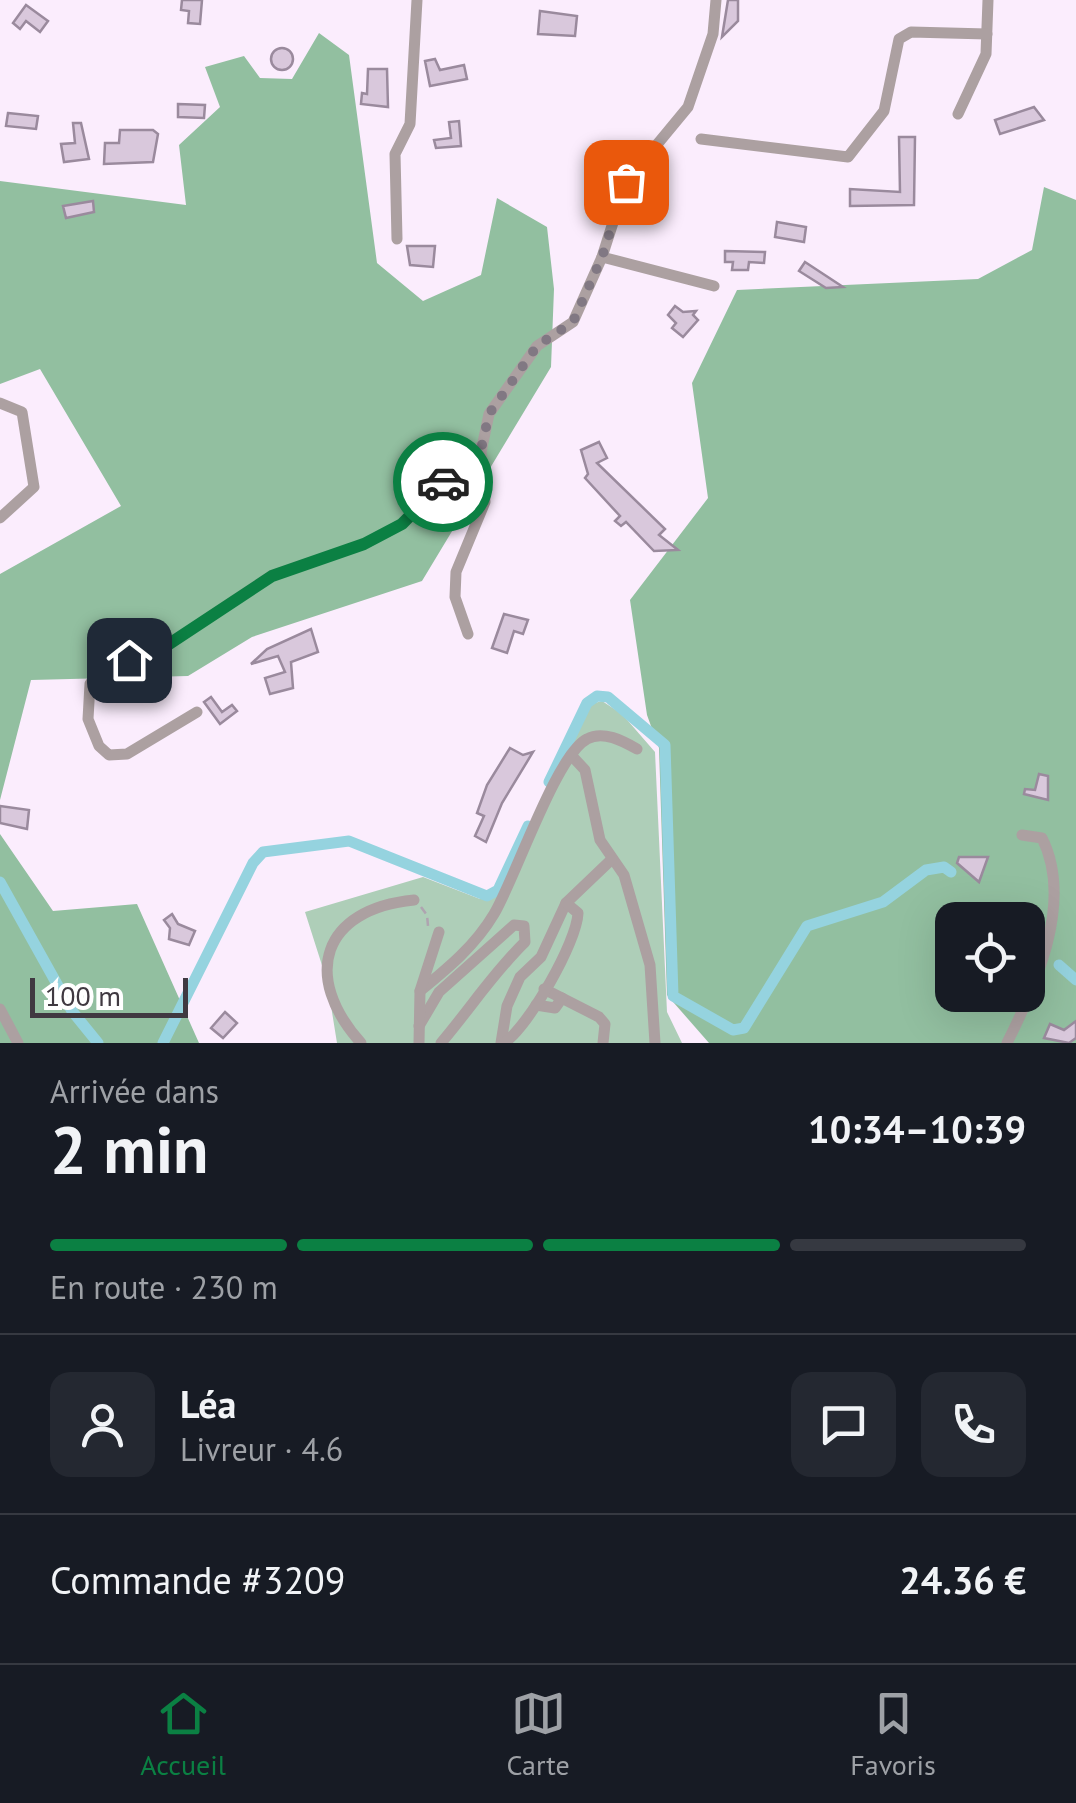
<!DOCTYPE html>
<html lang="fr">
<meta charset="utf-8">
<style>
:root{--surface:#171b24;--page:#242831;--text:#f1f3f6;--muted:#9ea1a6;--line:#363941;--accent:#0b8043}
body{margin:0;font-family:"PT Sans",sans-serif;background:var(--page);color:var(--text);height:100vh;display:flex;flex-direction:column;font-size:38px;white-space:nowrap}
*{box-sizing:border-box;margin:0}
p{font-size:32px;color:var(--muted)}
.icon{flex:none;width:55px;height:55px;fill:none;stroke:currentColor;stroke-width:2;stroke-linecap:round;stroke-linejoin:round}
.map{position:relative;height:1043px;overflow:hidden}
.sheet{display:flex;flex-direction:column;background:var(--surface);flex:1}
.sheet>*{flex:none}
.tools{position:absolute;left:935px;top:902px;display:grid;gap:20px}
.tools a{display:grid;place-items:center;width:110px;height:110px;border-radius:20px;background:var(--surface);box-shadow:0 10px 40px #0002;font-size:50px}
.scale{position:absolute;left:30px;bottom:25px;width:158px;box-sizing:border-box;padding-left:10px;border:5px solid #403941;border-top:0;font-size:28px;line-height:35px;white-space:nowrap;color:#403941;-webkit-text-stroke:8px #fff;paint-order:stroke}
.pin{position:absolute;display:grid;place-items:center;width:85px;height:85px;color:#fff;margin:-42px;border-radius:20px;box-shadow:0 5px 15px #0006}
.courier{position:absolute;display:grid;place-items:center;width:100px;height:100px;margin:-50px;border:8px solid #0b8043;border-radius:50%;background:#fff;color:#222;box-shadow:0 2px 12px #0007}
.head em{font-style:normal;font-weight:800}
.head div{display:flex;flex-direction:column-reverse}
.head{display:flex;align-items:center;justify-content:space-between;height:170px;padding:0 50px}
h1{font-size:65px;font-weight:800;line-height:75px}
.bar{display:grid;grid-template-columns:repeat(4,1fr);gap:15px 10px;align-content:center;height:120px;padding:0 50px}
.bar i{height:12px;border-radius:8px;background:var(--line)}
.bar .on{background:var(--accent)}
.bar p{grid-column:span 4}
.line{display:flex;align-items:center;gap:25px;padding:0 50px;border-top:2px solid var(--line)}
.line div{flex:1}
.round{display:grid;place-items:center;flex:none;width:105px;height:105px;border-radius:20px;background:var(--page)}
.menu{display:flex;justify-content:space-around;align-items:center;height:140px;border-top:2px solid var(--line);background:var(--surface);font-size:28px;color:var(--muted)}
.menu a{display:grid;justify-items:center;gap:5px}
.menu .on{color:var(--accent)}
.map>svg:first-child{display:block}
.green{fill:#aeceb8}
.forest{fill:#92bfa0;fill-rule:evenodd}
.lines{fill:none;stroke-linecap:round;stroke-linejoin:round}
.canal{stroke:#95d3df;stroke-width:11}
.building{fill:#d9c8dc;stroke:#9a8a9d;stroke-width:2.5}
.path{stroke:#afa4b0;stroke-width:2.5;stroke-dasharray:8 5;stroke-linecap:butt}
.minor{stroke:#aca0a1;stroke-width:11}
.done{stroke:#817883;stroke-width:10;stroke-dasharray:0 18}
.route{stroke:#0b8043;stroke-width:12}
</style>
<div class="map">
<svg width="1076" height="1043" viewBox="0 0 1076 1043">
<rect width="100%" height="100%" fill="#fbedfd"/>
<!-- green -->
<path class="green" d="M602 701 622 714 655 752 667 1012 682 1043H337L327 981 305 912 423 877 480 899 499 895 580 721 591 704Z"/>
<!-- forest -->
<g class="forest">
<path d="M319 33 349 55 377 263 423 301 481 275 497 198 547 227 554 289 551 367 422 581 252 637 188 676 31 680 0 800V574L121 506 40 369 0 384V181L186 205 179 145 220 107 205 67 244 56 260 78 292 79Z"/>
<path d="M1044 187 1076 200V1043H709L667 995 659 748 647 715 630 600 708 498 692 383 737 290 978 279 1032 250ZM952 920H1028V995H952Z"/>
<path d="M0 834 53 911 137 904 199 1043H0Z"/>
</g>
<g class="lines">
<!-- canal -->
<g class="canal">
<path d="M549 782 587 703 597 696 608 697 665 745 673 996 733 1030 744 1028 807 926 883 902 926 870 944 867 951 872"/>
<path d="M0 882 72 1011 98 1043"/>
<path d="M1059 965 1076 980"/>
<path d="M163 1043 253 863 263 852 349 841 487 896 498 890 528 826"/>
</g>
</g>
<!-- building -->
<g class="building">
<path d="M182 0H202L200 24 188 23 189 11 181 10Z"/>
<path d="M728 0H738V21L722 37Z"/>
<path d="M26 5 48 21 40 32 26 21 20 29 13 23Z"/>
<path d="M540 11 577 16 575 36 538 34Z"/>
<circle cx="282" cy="59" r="11"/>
<path d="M435 59 440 70 464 65 467 79 430 86 425 61Z"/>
<path d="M368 69H387L388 107 361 104 362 93 367 94Z"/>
<path d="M178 104 205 105 204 118 178 117Z"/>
<path d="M1034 107 1044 120 1000 134 995 120Z"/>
<path d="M8 113 38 116 36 129 6 126Z"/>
<path d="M459 121 461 146 436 148 434 140 451 138 449 122Z"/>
<path d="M73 123H81L89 159 64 162 61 144 75 143Z"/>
<path d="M120 130H153L158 134 153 162 104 164 105 143H119Z"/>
<path d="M899 137H915L914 205 850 206V189L900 192Z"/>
<path d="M93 201 94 212 66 218 63 206Z"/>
<path d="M777 222 806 227 804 242 775 237Z"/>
<path d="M407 246H435L433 267 410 265Z"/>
<path d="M725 251 765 252 764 263 749 262 748 270H732L733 262H725Z"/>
<path d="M805 262 843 287 826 288 799 271Z"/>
<path d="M675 306 683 312 696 311 693 315 698 320 683 337 672 328 676 323 668 315Z"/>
<path d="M599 442 607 458 597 463 665 529 659 535 678 550 654 551 626 522 621 526 615 521 620 516 585 478 588 474 581 450Z"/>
<path d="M504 614 528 620 523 634 514 631 507 653 492 648Z"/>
<path d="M311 629 318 652 291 662 293 688 270 694 265 678 285 672 278 656 251 664 267 649Z"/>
<path d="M211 697 222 712 232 705 237 711 220 724 204 702Z"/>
<path d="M510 748 523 755 533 752 502 803 486 842 475 836 484 816 477 813 487 785Z"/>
<path d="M1039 774 1048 776V800L1024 794 1025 789 1035 790Z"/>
<path d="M0 806 29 810 27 829 0 823Z"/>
<path d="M959 857H988L979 882 957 863Z"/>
<path d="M172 914 178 924 195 931 189 945 169 939 170 928 164 920Z"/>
<path d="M225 1012 237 1023 223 1038 211 1028Z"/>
<path d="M1076 1021V1038L1069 1043 1044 1038 1050 1024 1064 1030Z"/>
</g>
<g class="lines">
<!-- path -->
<path class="path" d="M421 907 427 915 428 926"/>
<!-- minor -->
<g class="minor">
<path d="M958 114 986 54 988 0"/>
<path d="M701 139 848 157 884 111 899 39 911 32 987 34"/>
<path d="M397 239 395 154 410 124 417 0"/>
<path d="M602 257 714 286"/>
<path d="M0 403 22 412 34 487 0 518"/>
<path d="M468 634 455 597 456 572 485 502 481 452 489 414 537 346 573 322 602 257 626 182 688 107 713 34 716 0"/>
<path d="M197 712 127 754 109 755 99 746 88 719 90 684 102 667 157 652 271 576 364 544 402 524 482 445"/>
<path d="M571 755 585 770 600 840 624 875 650 965 655 1043"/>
<path d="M544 989 599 1017 605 1024 603 1043"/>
<path d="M420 991C448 968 475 946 494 914 515 879 556 755 587 739 603 730 623 741 637 749"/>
<path d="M536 1005 555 1008 562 998"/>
<path d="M0 1009 18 1043"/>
<path d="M419 1026 439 992 514 925 524 926 525 942C493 973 470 1009 441 1043"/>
<path d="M361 1043C301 976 322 909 414 900"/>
<path d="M419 1043 420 991 439 932"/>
<path d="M501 1043 507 1006 520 977 541 957 566 903 611 860"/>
<path d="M504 1043C529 1026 577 942 578 913L566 903"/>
<path d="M1007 1043C1036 985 1074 902 1042 838L1022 835"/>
</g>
</g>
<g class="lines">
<!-- done -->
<path class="done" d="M443 482 482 445 489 414 537 346 573 322 602 257 626 182"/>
<!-- route -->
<path class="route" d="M129 660 157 652 272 576 364 544 402 524 443 482"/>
</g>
</svg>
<div class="tools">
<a><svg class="icon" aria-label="locate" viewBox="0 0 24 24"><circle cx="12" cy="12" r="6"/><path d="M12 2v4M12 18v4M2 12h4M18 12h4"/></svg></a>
</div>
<div class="scale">100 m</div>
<div class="pin" style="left:626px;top:182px;background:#ea580c"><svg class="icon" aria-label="bag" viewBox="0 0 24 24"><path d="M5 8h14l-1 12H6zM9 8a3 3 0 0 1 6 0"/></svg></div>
<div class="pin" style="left:129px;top:660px;background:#1f2937"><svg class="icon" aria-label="home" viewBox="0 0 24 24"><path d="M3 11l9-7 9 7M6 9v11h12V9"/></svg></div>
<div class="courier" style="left:443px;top:482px"><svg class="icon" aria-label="car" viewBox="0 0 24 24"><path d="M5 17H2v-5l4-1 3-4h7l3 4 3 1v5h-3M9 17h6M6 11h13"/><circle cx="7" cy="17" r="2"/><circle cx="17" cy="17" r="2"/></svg></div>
</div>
<section class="sheet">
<div class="head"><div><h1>2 min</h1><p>Arrivée dans</p></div><em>10:34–10:39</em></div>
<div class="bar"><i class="on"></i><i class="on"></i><i class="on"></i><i></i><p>En route · 230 m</p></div>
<div class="line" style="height:180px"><a class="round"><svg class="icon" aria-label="person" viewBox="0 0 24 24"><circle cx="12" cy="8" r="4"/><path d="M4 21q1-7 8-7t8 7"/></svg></a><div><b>Léa</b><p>Livreur · 4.6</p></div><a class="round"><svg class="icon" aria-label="chat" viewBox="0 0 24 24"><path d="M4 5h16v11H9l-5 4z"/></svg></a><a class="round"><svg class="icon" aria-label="phone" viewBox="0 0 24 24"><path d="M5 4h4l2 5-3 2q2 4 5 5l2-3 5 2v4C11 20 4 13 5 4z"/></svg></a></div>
<div class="line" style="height:130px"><div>Commande #3209</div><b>24.36 €</b></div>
</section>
<nav class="menu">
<a class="on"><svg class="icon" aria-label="home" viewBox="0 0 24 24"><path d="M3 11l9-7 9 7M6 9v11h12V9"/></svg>Accueil</a>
<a><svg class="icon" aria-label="map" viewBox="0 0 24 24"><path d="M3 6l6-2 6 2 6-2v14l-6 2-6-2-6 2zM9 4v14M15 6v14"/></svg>Carte</a>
<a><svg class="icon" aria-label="saved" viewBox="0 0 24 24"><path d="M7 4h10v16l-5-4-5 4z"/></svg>Favoris</a>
</nav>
